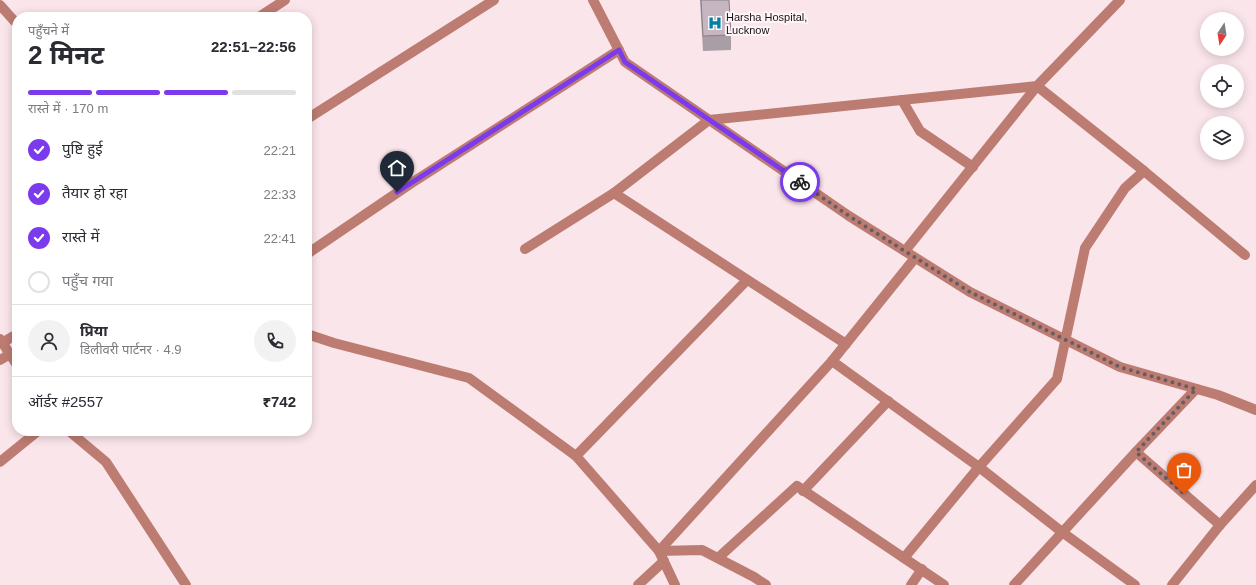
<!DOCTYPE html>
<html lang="hi">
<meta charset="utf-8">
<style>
:root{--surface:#fff;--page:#f2f2f3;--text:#2b2b33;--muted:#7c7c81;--line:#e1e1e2;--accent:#7c3aed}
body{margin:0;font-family:Arial,"Noto Sans Devanagari",sans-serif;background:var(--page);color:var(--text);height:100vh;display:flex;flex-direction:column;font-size:15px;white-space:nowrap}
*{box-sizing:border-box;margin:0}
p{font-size:13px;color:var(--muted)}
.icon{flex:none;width:22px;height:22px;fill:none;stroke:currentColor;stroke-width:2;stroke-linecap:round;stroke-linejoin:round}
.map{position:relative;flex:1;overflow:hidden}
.drawer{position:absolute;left:12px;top:12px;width:300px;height:424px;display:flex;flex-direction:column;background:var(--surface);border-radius:16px;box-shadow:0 2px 10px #0003}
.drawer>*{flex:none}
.needle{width:26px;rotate:192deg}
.controls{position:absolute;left:1200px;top:12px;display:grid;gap:8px}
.controls a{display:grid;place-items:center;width:44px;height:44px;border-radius:50%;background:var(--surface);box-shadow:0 2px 10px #0003;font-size:20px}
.pin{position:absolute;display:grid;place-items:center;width:34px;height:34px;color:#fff;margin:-41px -17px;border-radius:50% 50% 50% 0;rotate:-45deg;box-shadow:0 0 4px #0007}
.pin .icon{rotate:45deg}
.courier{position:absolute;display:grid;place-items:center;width:40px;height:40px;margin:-20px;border:3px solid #7c3aed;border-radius:50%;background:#fff;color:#222;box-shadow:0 1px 5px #0007}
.head em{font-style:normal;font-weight:700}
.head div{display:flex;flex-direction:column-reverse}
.head{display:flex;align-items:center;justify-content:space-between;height:68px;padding:0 16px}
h1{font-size:26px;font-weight:700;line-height:30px}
.bar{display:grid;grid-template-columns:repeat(4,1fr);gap:6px 4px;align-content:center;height:48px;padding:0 16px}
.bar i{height:5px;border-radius:3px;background:var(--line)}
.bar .active{background:var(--accent)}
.bar p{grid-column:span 4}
.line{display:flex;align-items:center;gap:10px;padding:0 16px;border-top:1px solid var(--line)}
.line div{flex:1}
.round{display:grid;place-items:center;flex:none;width:42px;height:42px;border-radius:21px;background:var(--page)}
ol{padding:0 16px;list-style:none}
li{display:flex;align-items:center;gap:12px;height:44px}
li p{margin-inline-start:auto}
li .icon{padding:4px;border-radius:50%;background:var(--accent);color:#fff;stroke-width:4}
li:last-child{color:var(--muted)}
li i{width:22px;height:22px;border:2px solid var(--line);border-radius:50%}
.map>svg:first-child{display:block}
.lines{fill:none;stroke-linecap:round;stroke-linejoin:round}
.minor{stroke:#bd7c71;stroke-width:10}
.tertiary{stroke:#bd7c71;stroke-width:10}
.wall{fill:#a99da6}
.building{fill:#c5b6c1;stroke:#8a7f87}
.done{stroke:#685c60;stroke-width:4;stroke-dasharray:0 7.2}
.route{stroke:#7c3aed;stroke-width:5}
.labels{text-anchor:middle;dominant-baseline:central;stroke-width:4;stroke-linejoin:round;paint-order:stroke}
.poi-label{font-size:11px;fill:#1a1315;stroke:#fef6f8;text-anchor:start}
</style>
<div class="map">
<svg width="1256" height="585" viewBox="0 0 1256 585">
<rect width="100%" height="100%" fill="#fae5ea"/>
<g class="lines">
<!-- minor -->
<g class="minor">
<path d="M0 5 17 24"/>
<path d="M259 17 285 0"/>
<path d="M902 100 920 131 973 167"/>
<path d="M307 119 494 0"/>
<path d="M525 249 614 193"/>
<path d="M905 251 1037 86 1120 0"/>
<path d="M307 254 410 184 619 50"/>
<path d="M915 258 832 361 979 467 1062 532 1135 585"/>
<path d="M307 334 334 343 469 378 576 456 659 551 675 585"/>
<path d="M0 339 17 365"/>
<path d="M2 343 17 334"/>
<path d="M846 344 614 193 709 120 1037 86 1144 171 1245 255"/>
<path d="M0 360 10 354"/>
<path d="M69 431 106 462 186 585"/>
<path d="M1136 452 1220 525"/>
<path d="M576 456 747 280"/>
<path d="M0 462 38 431"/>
<path d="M803 491 888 401"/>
<path d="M659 551 832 361"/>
<path d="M659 551 702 550 754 577 766 585"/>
<path d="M718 558 797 486 944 585"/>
<path d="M904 558 979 467 1057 379 1085 248 1125 188 1144 171"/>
<path d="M638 585 664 561"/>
<path d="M911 585 922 569"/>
<path d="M1014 585 1136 452 1196 389"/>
<path d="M1172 585 1220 525 1256 485"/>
</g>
<!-- tertiary -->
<path class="tertiary" d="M593 0 625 62 849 216 970 292 1120 367 1218 395 1256 410"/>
</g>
<!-- wall -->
<path class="wall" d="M700 0H729L731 35V50L703 51Z"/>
<!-- building -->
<path class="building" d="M701 0H729L731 35 703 36Z"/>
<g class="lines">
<!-- done -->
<path class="done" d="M800 182 849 216 970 292 1120 367 1196 389 1136 452 1184 494"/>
<!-- route -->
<path class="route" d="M397 192 619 50 625 62 800 182"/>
</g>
<!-- icons -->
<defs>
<symbol id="hospital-bare" viewBox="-9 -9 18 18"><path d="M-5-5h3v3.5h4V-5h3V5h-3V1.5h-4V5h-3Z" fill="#0082a6" stroke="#fef6f8" stroke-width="2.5" paint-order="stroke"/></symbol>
</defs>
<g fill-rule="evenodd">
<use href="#hospital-bare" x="705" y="13" width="20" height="20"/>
</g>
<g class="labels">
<!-- poi labels -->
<g class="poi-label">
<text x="726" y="17">Harsha Hospital,<tspan x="726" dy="13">Lucknow</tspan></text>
</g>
</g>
</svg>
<div class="controls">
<a><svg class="needle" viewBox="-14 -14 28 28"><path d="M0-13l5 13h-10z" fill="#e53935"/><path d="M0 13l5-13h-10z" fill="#7c7c81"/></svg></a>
<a><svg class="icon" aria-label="locate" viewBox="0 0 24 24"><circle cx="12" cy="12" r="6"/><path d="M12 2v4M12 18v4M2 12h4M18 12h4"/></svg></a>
<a><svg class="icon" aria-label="layers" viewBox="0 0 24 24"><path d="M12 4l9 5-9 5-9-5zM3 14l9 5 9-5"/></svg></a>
</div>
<div class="pin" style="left:1184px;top:494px;background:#ea580c"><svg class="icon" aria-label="bag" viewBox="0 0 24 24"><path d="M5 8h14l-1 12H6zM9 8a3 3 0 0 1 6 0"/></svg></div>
<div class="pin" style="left:397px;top:192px;background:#1f2937"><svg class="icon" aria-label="home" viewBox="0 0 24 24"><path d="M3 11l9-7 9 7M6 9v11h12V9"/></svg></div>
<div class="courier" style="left:800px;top:182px"><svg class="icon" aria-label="bike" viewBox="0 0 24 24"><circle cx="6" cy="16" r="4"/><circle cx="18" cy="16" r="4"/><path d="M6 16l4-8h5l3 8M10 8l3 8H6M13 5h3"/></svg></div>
<section class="drawer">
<div class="head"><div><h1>2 मिनट</h1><p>पहुँचने में</p></div><em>22:51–22:56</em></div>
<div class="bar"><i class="active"></i><i class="active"></i><i class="active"></i><i></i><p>रास्ते में · 170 m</p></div>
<ol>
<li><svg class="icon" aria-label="check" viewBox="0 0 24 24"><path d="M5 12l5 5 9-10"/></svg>पुष्टि हुई<p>22:21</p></li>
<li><svg class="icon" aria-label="check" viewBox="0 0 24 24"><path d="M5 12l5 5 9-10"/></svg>तैयार हो रहा<p>22:33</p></li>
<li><svg class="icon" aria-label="check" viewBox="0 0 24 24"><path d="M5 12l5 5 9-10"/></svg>रास्ते में<p>22:41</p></li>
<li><i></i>पहुँच गया</li>
</ol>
<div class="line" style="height:72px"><a class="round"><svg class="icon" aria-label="person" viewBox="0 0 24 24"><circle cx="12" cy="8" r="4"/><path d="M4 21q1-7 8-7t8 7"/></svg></a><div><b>प्रिया</b><p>डिलीवरी पार्टनर · 4.9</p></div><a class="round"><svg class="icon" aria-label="phone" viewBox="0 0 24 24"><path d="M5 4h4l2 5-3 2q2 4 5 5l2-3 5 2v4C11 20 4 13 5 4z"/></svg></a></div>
<div class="line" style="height:52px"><div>ऑर्डर #2557</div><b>₹742</b></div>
</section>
</div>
